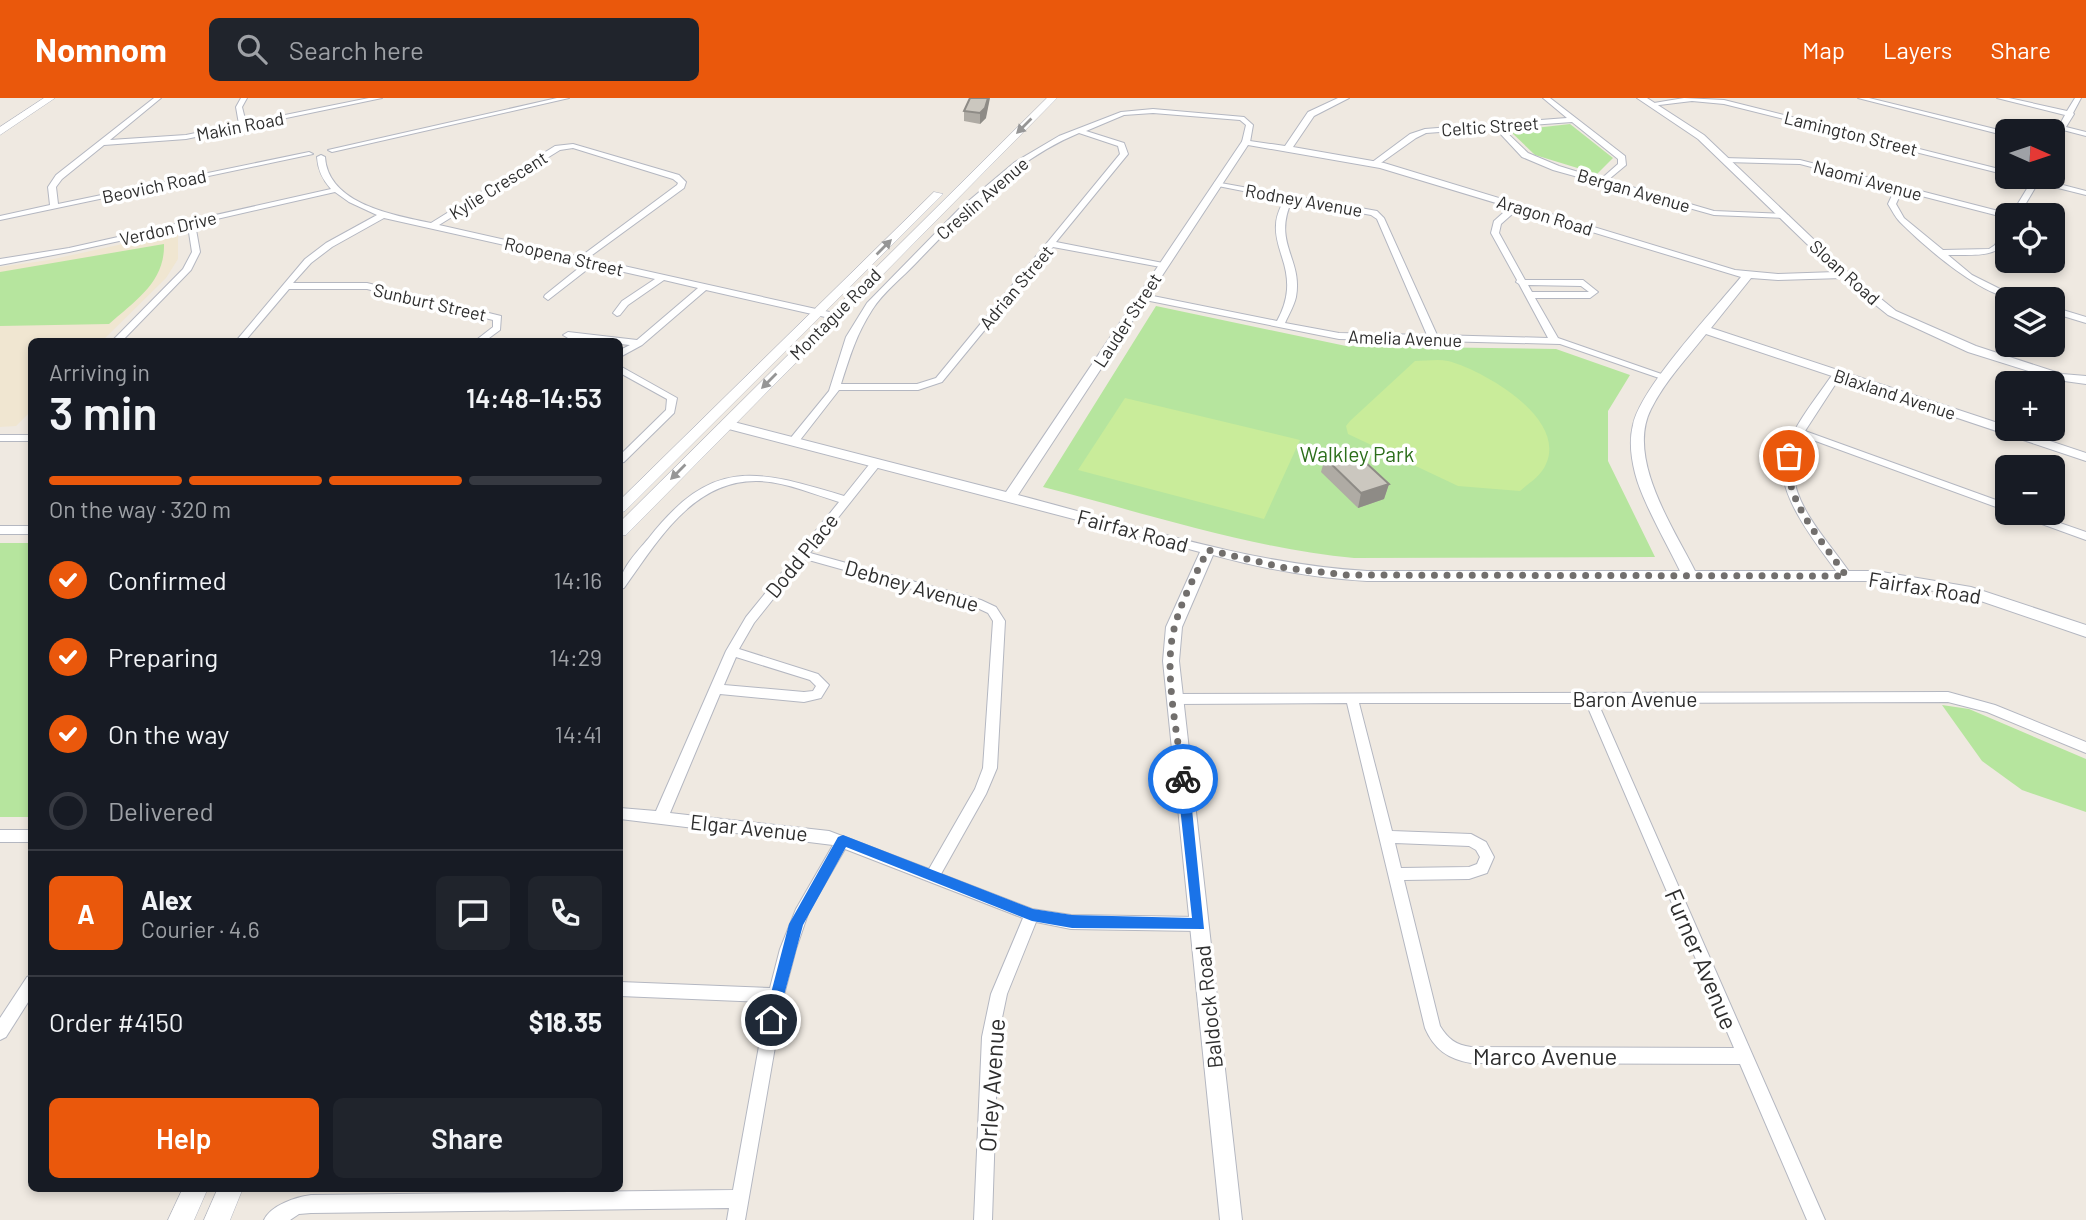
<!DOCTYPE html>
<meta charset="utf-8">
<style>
:root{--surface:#171b24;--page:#20242c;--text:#f1f3f6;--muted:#9ea1a6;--line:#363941;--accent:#ea580c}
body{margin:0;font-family:Barlow,sans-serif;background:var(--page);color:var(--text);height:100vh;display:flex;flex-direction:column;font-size:26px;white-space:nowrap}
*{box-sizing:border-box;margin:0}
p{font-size:23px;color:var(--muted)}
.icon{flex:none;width:38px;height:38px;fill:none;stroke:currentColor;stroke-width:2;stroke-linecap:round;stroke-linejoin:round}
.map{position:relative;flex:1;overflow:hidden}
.panel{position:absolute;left:28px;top:240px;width:595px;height:854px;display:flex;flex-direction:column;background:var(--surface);border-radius:10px;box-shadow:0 4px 10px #0003}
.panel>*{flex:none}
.needle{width:46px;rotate:93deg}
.tools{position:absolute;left:1995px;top:21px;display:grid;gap:14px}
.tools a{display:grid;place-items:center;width:70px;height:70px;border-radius:10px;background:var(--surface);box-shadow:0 4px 10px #0003;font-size:35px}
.pin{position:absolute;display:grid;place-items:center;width:60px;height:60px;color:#fff;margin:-30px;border:4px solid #fff;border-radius:50%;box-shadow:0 2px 7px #0007}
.courier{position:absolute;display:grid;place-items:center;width:70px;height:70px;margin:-35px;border:5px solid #1a73e8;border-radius:50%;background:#fff;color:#222;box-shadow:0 2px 9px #0007}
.overview em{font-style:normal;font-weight:600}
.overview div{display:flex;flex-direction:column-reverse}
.overview{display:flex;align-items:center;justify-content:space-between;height:119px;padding:0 21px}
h1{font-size:46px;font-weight:600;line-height:52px}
.bar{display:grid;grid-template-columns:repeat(4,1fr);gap:10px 7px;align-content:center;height:84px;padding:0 21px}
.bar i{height:9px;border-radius:5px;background:var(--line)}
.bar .selected{background:var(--accent)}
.bar p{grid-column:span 4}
.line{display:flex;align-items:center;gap:18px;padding:0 21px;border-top:2px solid var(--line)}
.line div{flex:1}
.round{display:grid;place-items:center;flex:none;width:74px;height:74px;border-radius:10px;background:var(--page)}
ol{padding:0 21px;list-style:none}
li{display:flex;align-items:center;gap:21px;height:77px}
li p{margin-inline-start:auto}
li .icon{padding:7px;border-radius:50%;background:var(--accent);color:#fff;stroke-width:4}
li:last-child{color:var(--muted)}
li i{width:38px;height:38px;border:4px solid var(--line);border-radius:50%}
.primary-button{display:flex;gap:14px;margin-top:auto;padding:14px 21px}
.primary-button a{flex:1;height:80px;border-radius:10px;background:var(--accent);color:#fff;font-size:28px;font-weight:600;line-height:80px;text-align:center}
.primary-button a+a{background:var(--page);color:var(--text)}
header{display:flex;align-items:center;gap:42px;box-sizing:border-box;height:98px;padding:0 35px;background:var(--accent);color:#fff}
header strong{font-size:33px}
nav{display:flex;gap:38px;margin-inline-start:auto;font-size:24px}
.search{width:490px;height:63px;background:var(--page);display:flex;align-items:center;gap:18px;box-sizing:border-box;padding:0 24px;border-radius:10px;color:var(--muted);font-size:26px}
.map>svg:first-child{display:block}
.education{fill:#f0e6d1}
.green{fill:#b6e59e}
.pitch{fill:#c9ec9a}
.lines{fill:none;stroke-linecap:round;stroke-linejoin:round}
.minor-casing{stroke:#b4b7c1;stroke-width:2}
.tertiary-casing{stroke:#b4b7c1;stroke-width:2}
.secondary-casing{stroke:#b4b7c1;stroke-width:1}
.minor{fill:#fff;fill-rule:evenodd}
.tertiary{fill:#fff;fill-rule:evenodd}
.secondary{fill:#fff;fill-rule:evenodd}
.wall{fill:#afaba4}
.shaded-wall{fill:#8e8b86}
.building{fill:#cbc7bf;stroke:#8e8b86;stroke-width:2}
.oneway{fill:#969696}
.route{fill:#1a73e8}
.done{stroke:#726f6d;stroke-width:7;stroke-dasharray:0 12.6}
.labels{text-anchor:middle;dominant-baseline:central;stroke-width:7;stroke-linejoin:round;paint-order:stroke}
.far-street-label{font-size:18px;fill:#2e2e2e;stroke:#fff}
.park-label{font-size:21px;fill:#2c6e1b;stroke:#fff}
.street-label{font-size:21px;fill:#2e2e2e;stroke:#fff}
.near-street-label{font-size:24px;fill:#2e2e2e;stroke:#fff}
</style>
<header>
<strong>Nomnom</strong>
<div class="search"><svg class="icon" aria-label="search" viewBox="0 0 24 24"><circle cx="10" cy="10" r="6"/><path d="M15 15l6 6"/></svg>Search here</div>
<nav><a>Map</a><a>Layers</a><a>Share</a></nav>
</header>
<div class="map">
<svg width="2086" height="1122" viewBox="0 0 2086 1122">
<rect width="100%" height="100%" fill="#efe9e1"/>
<!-- education -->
<path class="education" d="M178 134V161L166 180 102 243H32L31 313 16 328 0 329V169L49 162Z"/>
<!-- green -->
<g class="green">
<path d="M1570 26 1613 60 1597 76 1535 57 1510 33Z"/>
<path d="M164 146C165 184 136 202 109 226L0 228V174Z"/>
<path d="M1156 208 1346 248 1556 251 1630 277 1608 313V363L1655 459 1354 460C1249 450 1145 415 1043 389Z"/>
<rect x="0" y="445" width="31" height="274"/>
<path d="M1942 607 1969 611 2086 661V714L2022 692 1982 663Z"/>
</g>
<!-- pitch -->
<g class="pitch">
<path d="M1415 263C1426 263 1438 261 1448 263 1483 272 1567 320 1546 366 1541 378 1529 385 1520 393L1458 388 1348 336 1346 328 1350 323Z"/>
<path d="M1125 300 1300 342 1264 421 1078 372Z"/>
</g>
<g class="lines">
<defs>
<g id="minor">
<path d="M154 0H161L110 42 186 37 239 26 236 9 241 0H247L242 9 246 25 369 0H382L186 41 104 47 62 81 56 89 58 106 309 54 313 56 0 122V118L50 107 48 89 56 77Z"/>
<path d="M557 0H569L332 54 328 52Z"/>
<path d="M1543 0H1550L1625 58 1626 67 1608 82 1714 113 1785 116 1789 118 1785 120 1714 117 1553 72 1522 59 1495 30 1426 35 1416 40 1378 67 1371 65 1410 36 1425 31 1567 20ZM1572 24 1618 61V66L1601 81 1559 68 1528 55 1501 29Z"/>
<path d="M1684 0 1724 2 2007 73V77L1724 6 1692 3 1651 8 1648 6Z"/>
<path d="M1858 0H1869L2007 34V38Z"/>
<path d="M1997 0H2009L2067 13 2075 0H2081L2073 15 2074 16 2066 29 2086 34V38L2063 32 2056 47H2053V39L2065 17Z"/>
<path d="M1153 11 1244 19 1253 27 1250 44 1246 46 1242 44 1246 27 1240 22 1153 15 1124 17 1086 33 1124 45 1128 56 1056 144 1163 165 1166 166V170L1053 149 942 284 918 292H839L797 346H789V342L829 293 846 239 867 205 959 111 1015 64 1059 38 1121 14ZM1079 35 1118 48 1120 56 936 280 917 286H841C850 258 856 237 872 212 883 194 902 180 916 165 964 115 1014 62 1079 35Z"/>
<path d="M573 46 679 77 686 84 684 90 588 160 834 215 838 218 834 221 706 192 642 247 620 259V252L630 247 620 246V243L568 240 563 237 568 234 637 242 698 190 664 182 628 207 620 217 617 218 613 215 622 203 655 181 593 167 548 202 544 199 545 197 585 165 384 120 332 149 311 165 293 185H367L501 218 500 232 485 243H475L493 229V222L367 191H289L245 243H236L305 161 326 145 377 117 349 104 335 94 195 126 200 154 191 172 122 243H112L183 171 192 154 188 128 69 154 0 167V161L69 150 331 91C322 81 318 72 317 59L321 57 325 59C328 106 393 117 431 125L555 48ZM573 50 673 81 678 85 677 87 580 159 439 127 560 52Z"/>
<path d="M1723 60 1800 62 2010 116 2007 117V120L1902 93 1896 106 1904 120 1943 152 1989 151 1995 147 2004 131H2007C2007 163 1972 156 1948 157L1972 177 2020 201C1986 203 1924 148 1900 124 1895 119 1892 112 1888 106L1895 91 1800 66 1726 64 1722 62Z"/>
<path d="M2018 79 2036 80 2086 93V97L2038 85 2019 117H2011L2031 84Z"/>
<path d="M1215 84 1377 113 1384 120 1437 237 1548 240 1519 186 1516 184 1517 182 1491 135 1494 123 1513 106H1519V110L1501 126 1499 135 1525 182H1583L1598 194 1590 200H1535L1558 240 1670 279 1665 282 1662 281 1560 246 1438 243 1434 245 1430 243 1339 241 1140 201V197L1143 196 1277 223C1289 201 1290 183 1282 159 1279 149 1275 138 1276 127 1276 117 1281 109 1284 101L1218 88 1214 86ZM1292 102 1371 117 1377 121 1427 237 1339 235 1285 225C1289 216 1294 208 1296 199 1303 160 1272 146 1292 102ZM1528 187 1581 188 1589 194H1532Z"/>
<path d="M2053 209 2086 219V225L2053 215Z"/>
<path d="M620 268 677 300 674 315 624 364 620 365V357L666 312 667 301 620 275Z"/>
<path d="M1837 273 1842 276 1805 333 2007 406V413L1802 338C1796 350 1791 362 1793 375 1797 414 1831 446 1852 478L1846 482 1842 481C1821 451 1773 396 1784 357 1793 327 1817 300 1834 274Z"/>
<rect x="0" y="337" width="32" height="6"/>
<path d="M876 362 880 363V367L810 455 981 502 996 509 1005 523 997 670 986 696 941 776 1032 811 1071 817 1199 819 1204 821 1206 826 1204 831 1199 833 1071 831 1036 824 1007 896 998 939 992 1122H974L982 939 991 896 1023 820 845 751 809 813 796 851 784 897 745 1122H727L729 1110 311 1115 299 1116 290 1122H264C271 1107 296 1099 311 1097L733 1092 767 904 620 898V884L770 890 780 851 796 811 833 747 620 721V710L656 713 726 553 746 519 839 404C813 396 784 383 756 383 692 383 657 444 624 490L620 491C618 473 636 455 648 441 712 359 754 371 844 398L872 363ZM805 461 973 508 988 515 993 523 983 670 975 691 929 771 829 733 670 715 720 596 804 604 821 600 829 587 818 576 739 551 754 525ZM736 559 810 582 816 588 813 593 804 594 724 587Z"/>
<path d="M2016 415H2031L2086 434V442L2017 417Z"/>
<rect x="0" y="428" width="32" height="8"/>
<path d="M1948 594 1995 607 2086 644V655L1987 614 1948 604 1598 605 1825 1122H1807L1740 966 1471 965C1448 961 1434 951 1425 930L1347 605 1174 606 1170 604 1168 601 1170 598 1174 596ZM1359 605H1586L1734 950 1471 949C1456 947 1448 941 1440 928L1404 782 1469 781 1487 775 1494 759 1486 744 1471 736 1392 733ZM1395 745 1469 748 1476 752 1480 759 1477 766 1469 769 1401 770Z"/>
<rect x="0" y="732" width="32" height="12"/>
<path d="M32 877V898L6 939 0 942V920L27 879Z"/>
</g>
<path id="tertiary" d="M1338 0H1349L1314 18 1293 49 1384 65 1735 172 1778 176 1836 174 1698 41 1637 0H1647L1704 37 1849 175 1896 213 1976 248 2062 276 2086 278V286L2057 282 1968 254 1888 217 1842 180 1778 182 1751 180 1711 230 2007 328V331H2014L2086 355V363L1706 236C1687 260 1665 283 1651 311 1626 360 1673 429 1695 473H1876L1971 489 2086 527V539L1969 499 1876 483H1367C1314 480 1264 471 1213 457L1182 529 1179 563 1242 1122H1220L1163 563 1166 529 1200 454 721 329 720 326 726 322 1006 394 1243 42 1285 48 1308 14ZM1248 47 1380 70 1741 179C1714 212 1641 289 1633 327 1629 343 1631 359 1635 375 1642 403 1667 446 1680 473H1367C1248 466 1133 427 1018 397Z"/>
<g id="secondary">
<path d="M44 0H55L0 37V29Z"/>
<path d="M1047 0H1057L626 437 620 438V424Z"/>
<path d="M934 94 943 96 625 413 620 415V402Z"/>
<path d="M183 1090H208L194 1122H168Z"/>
<path d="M218 1090H243L230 1122H204Z"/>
</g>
</defs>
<!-- minor casing -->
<use href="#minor" class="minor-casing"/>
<!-- tertiary casing -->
<use href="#tertiary" class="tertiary-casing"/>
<!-- secondary casing -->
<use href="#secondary" class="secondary-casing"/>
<!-- minor -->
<use href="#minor" class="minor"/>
<!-- tertiary -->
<use href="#tertiary" class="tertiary"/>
<!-- secondary -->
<use href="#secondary" class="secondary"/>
</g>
<!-- wall -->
<g class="wall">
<path d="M970 0 986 20 980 26 964 23V13Z"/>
<path d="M1325 360 1389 386 1384 401 1358 410 1321 374Z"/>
</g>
<!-- shaded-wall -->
<g class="shaded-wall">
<path d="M988 0H990L986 20 980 26V15Z"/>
<path d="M1389 386 1384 401 1358 410 1361 395Z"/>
</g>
<!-- building -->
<g class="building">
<path d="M970 0H988L985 10 980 15 964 13Z"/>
<path d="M1351 351 1389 386 1361 395 1325 360Z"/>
</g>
<!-- one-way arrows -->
<defs><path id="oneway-solid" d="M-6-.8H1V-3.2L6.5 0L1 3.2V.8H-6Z" transform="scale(1.75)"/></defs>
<g class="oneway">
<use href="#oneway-solid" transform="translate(1024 28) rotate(135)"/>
<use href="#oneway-solid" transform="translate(884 149) rotate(-45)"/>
<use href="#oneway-solid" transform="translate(769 283) rotate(135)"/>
<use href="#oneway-solid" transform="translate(678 374) rotate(135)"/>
</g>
<!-- route -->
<path class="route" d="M1183 676 1189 681 1204 831 1072 830 1032 823 846 749 803 827 776 927H766L764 922 789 826 838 739 843 737 1033 811 1072 817 1192 820 1177 681Z"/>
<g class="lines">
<!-- done -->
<path class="done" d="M1183 681C1178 637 1163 574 1174 531 1181 503 1195 477 1208 452L1286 470 1346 477 1846 478C1824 444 1782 402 1789 358"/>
</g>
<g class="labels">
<!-- far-street labels -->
<g class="far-street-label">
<text transform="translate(240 28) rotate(-11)">Makin Road</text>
<text transform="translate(1490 28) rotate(-4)">Celtic Street</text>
<text transform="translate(1851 35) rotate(14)">Lamington Street</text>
<text transform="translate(1868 82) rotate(15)">Naomi Avenue</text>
<text transform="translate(498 87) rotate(-32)">Kylie Crescent</text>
<text transform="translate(154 88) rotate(-12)">Beovich Road</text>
<text transform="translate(1634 92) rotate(16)">Bergan Avenue</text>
<text transform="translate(982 100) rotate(-41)">Creslin Avenue</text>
<text transform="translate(1304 102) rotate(10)">Rodney Avenue</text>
<text transform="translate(1545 117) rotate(17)">Aragon Road</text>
<text transform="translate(168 130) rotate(-13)">Verdon Drive</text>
<text transform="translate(564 158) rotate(13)">Roopena Street</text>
<text transform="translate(1845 174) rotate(42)">Sloan Road</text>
<text transform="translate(1016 189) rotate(-50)">Adrian Street</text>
<text transform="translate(430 204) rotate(13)">Sunburt Street</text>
<text transform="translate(835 216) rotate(-45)">Montague Road</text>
<text transform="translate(1127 222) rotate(-57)">Lauder Street</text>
<text transform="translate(1405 240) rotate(2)">Amelia Avenue</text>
<text transform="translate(1895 296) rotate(18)">Blaxland Avenue</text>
</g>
<!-- park labels -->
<g class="park-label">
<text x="1357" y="355">Walkley Park</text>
</g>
<!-- street labels -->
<g class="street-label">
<text transform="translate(1133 432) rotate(15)">Fairfax Road</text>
<text transform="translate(801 457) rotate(-51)">Dodd Place</text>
<text transform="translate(912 487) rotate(16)">Debney Avenue</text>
<text transform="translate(1925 489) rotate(9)">Fairfax Road</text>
<text x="1635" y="600">Baron Avenue</text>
<text transform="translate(749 729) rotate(6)">Elgar Avenue</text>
<text transform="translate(1208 909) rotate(-96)">Baldock Road</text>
</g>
<!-- near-street labels -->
<g class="near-street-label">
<text transform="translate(1702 861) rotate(67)">Furner Avenue</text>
<text x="1545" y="957">Marco Avenue</text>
<text transform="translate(991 987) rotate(-86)">Orley Avenue</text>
</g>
</g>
</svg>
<div class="tools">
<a><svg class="needle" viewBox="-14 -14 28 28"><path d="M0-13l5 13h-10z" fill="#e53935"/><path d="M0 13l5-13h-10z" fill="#9ea1a6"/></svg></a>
<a><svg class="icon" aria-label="locate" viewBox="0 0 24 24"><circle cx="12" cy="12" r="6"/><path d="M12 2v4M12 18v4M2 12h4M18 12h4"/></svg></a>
<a><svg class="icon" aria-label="layers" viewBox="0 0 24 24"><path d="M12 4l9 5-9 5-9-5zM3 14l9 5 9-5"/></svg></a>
<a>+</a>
<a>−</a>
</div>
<div class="pin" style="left:1789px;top:358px;background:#ea580c"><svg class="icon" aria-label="bag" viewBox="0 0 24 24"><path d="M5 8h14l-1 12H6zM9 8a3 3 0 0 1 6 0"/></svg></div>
<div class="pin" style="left:771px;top:922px;background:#1f2937"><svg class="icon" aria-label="home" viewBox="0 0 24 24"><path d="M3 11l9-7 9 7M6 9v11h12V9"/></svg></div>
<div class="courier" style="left:1183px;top:681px"><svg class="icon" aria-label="bike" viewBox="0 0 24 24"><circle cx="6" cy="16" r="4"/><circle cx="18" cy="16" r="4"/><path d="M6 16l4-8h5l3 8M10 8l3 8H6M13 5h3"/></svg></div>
<section class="panel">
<div class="overview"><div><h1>3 min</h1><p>Arriving in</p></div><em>14:48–14:53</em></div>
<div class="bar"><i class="selected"></i><i class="selected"></i><i class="selected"></i><i></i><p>On the way · 320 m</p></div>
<ol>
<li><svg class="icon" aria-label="check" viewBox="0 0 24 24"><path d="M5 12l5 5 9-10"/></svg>Confirmed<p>14:16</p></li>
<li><svg class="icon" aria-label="check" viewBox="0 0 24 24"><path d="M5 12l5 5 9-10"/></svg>Preparing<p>14:29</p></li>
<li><svg class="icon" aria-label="check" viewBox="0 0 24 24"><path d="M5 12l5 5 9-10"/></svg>On the way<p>14:41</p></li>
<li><i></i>Delivered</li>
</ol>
<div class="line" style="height:126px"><b class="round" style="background:var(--accent);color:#fff">A</b><div><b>Alex</b><p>Courier · 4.6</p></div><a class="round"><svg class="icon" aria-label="chat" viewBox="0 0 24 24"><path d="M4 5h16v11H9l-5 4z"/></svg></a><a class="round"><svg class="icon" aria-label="phone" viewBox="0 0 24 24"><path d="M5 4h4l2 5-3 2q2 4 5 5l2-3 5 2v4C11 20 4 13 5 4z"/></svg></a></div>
<div class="line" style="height:91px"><div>Order #4150</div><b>$18.35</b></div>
<div class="primary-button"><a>Help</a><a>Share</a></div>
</section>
</div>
